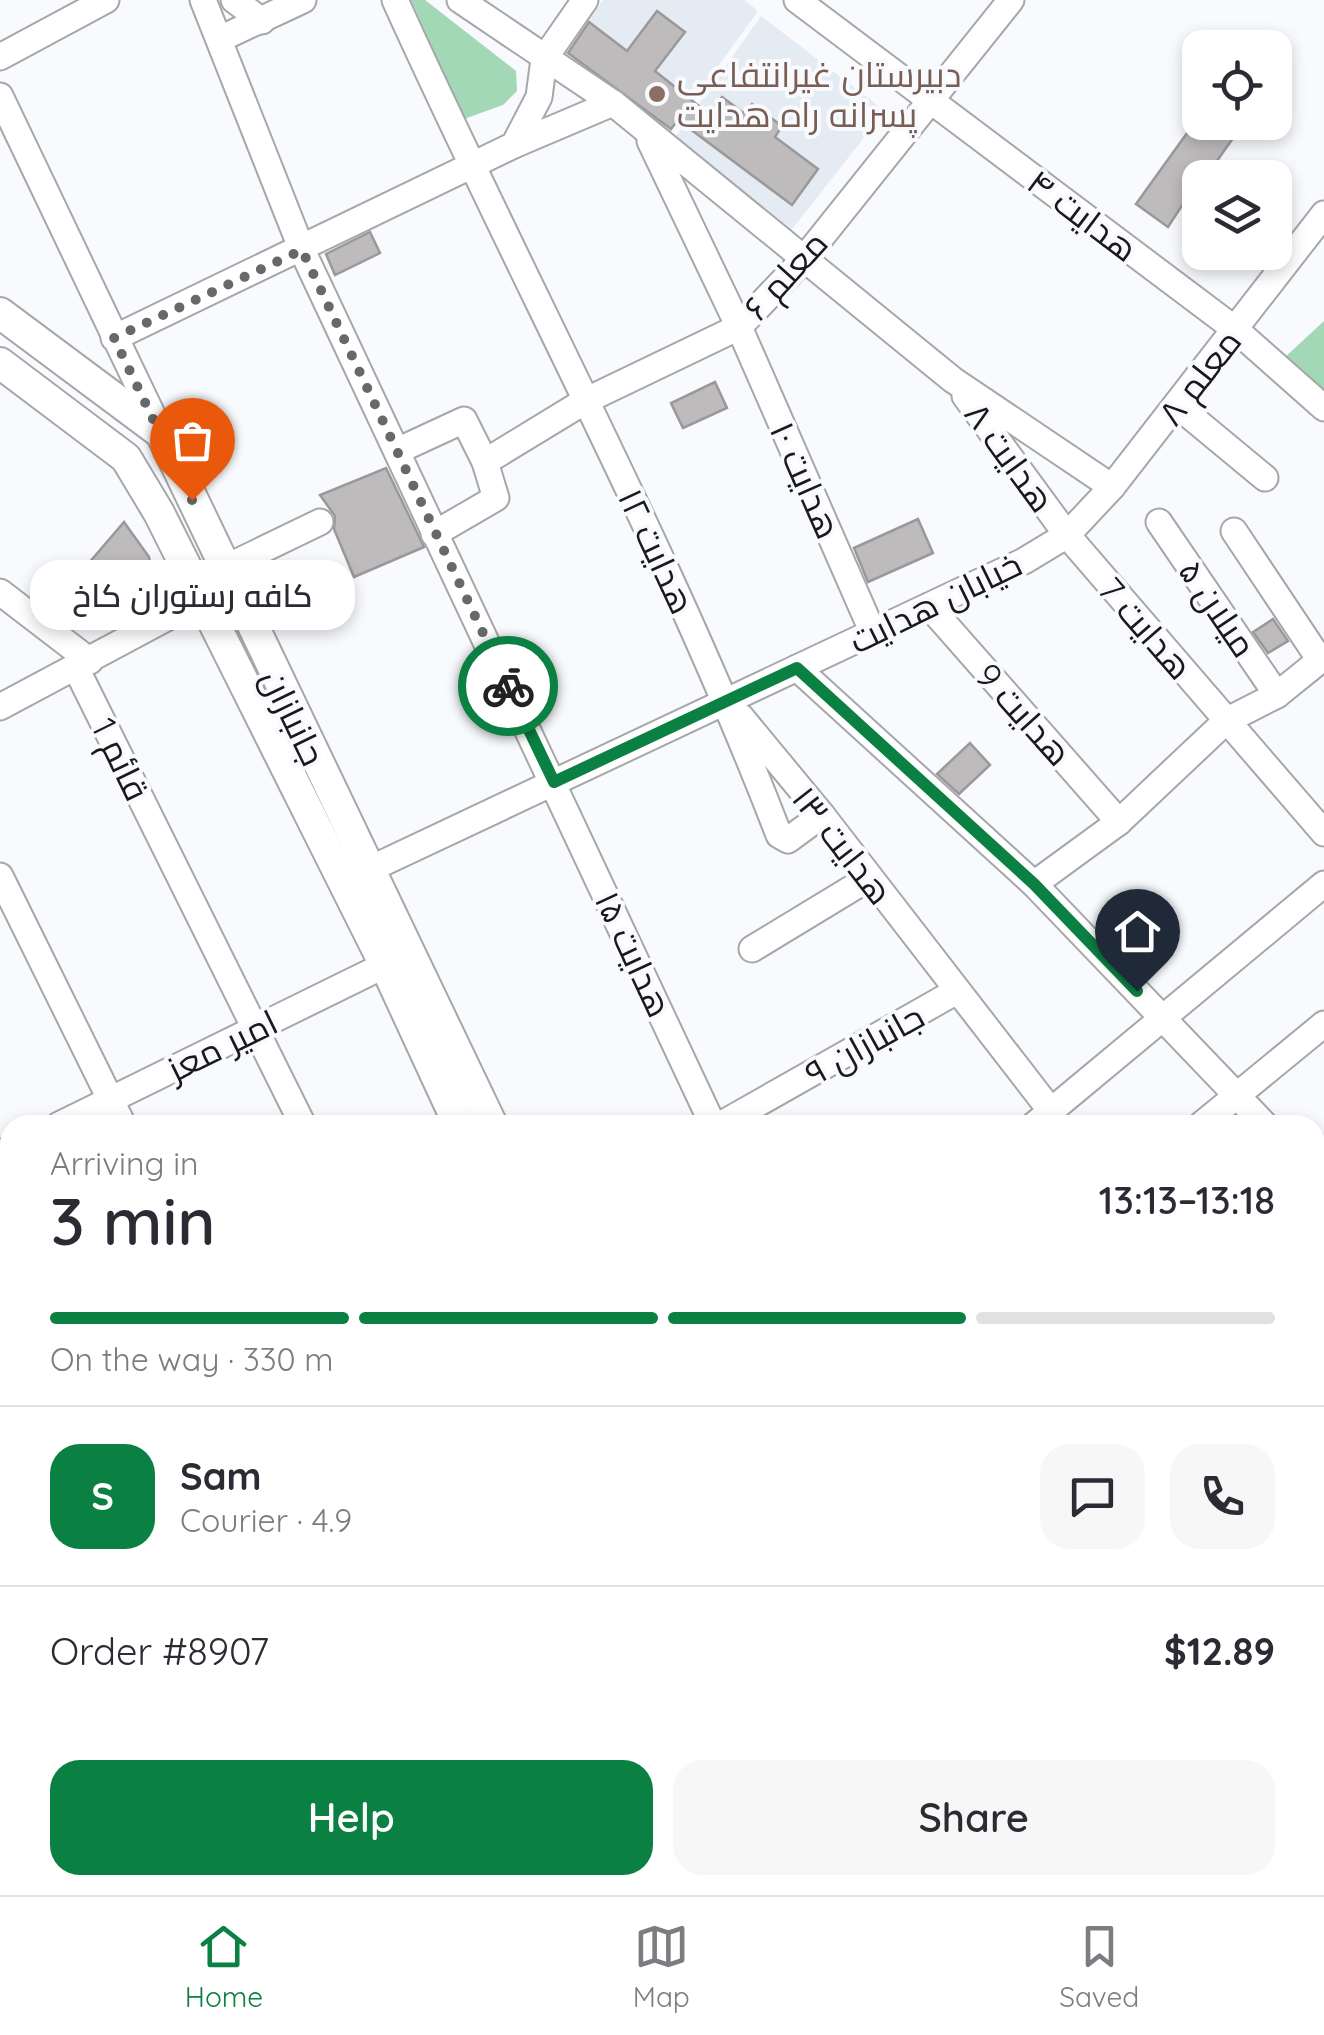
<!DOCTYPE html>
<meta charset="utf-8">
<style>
:root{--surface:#fff;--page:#f7f7f7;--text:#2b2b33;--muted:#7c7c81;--line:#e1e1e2;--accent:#0b8043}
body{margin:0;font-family:Quicksand,Cairo,sans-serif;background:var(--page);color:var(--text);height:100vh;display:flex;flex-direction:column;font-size:38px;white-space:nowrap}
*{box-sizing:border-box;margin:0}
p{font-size:32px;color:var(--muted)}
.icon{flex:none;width:55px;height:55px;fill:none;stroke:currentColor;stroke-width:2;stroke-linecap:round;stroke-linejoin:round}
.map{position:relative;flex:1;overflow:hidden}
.side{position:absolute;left:0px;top:1115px;width:1325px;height:780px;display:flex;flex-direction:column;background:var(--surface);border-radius:30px 30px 0 0;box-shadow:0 5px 15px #0003}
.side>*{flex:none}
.buttons{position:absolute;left:1182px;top:30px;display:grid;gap:20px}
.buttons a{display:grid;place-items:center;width:110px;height:110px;border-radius:20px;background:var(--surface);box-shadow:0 5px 15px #0003;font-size:50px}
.pin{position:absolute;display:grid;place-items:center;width:85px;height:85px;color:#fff;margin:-102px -42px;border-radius:50% 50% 50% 0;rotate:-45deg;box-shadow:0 0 10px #0007}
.pin .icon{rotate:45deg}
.courier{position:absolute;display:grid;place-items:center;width:100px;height:100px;margin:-50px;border:8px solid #0b8043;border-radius:50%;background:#fff;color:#222;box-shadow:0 2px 12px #0007}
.bubble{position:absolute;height:70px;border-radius:30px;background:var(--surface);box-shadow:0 5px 15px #0003;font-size:32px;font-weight:600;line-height:70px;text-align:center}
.head em{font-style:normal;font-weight:600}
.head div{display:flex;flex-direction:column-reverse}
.head{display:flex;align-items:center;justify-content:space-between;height:170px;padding:0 50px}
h1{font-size:65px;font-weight:600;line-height:75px}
.bar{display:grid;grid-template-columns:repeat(4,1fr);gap:15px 10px;align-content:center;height:120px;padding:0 50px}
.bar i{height:12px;border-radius:8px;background:var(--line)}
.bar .active{background:var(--accent)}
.bar p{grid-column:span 4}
.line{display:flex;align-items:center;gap:25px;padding:0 50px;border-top:2px solid var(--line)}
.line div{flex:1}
.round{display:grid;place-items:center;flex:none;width:105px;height:105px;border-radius:30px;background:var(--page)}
.action{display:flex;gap:20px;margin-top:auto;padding:20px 50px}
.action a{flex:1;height:115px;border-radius:30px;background:var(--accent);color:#fff;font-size:40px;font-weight:600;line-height:115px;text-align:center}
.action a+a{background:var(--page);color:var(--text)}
.tab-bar{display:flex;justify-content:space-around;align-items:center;height:140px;border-top:2px solid var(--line);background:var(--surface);font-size:28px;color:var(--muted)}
.tab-bar a{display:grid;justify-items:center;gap:5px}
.tab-bar .active{color:var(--accent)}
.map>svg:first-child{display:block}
.built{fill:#e4ebf3}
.green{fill:#a3d8b6}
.building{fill:#bebbbc;stroke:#9b989a;stroke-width:2.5}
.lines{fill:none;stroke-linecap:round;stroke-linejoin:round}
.minor-casing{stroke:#a5a7a9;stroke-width:29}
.major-casing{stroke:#a5a7a9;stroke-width:34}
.minor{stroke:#fff;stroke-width:25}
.major{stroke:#fff;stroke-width:30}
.done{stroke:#676869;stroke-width:10;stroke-dasharray:0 18}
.route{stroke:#0b8043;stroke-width:12}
.education-dot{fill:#8d6e63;stroke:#f8fafd;stroke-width:4}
.labels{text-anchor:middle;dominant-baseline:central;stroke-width:8;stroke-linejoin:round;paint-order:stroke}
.education-label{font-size:35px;fill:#785e54;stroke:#f8fafd;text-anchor:start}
.street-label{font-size:35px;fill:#19191a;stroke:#f8fafd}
</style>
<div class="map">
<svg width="1324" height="1895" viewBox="0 0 1324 1895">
<rect width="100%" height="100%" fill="#f8fafd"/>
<!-- built -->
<g class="built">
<path d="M603 0H744L758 11 667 137 564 51Z"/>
<path d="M761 16 885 111 789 233 672 142Z"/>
<path d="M10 1736V1885H236L234 1895H0V1741Z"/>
</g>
<!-- green -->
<g class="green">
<path d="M411 0H425L516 71 517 91 503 105 464 119Z"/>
<path d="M1324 321V397L1282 360Z"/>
</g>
<!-- building -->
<g class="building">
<path d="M657 11 685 32 655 71 709 114 722 97 745 114 752 104 782 126 775 137 818 169 792 205 678 120 671 129 568 53 589 22 627 51Z"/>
<path d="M1195 122H1226L1238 131 1205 178H1200L1168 227 1136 204Z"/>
<path d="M370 232 380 253 335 275 326 254Z"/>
<path d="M715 382 727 408 683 428 671 403Z"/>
<path d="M386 468 424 547 354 577 334 529 335 516 320 495Z"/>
<path d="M918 519 933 553 868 582 854 548Z"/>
<path d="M124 522 149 557 151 569 122 594 98 585 83 570Z"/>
<path d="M1273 619 1288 641 1268 653 1253 632Z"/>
<path d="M970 743 990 765 959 794 937 774Z"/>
</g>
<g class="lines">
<defs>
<g id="minor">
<path d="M203 0 302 250 713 1125"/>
<path d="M234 0 262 21"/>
<path d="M395 0C521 279 669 549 779 835L788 840 822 815"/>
<path d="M460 0 613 103 953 380 1112 487"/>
<path d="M797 0 1236 330 1324 408"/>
<path d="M222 38 303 0"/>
<path d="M0 57 106 0"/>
<path d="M0 96 161 433"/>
<path d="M650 141 739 327 873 633"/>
<path d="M514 145 613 103"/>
<path d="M114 338 514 145 539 97 544 59 585 0"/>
<path d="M965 396 1067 535 1324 833"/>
<path d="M1178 406 1265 478"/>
<path d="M397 451 464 420 485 462 496 498 434 534"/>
<path d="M485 462 585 401 739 327 803 260 1011 0"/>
<path d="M1159 522 1277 695"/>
<path d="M1234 531 1320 660"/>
<path d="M223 569 320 522"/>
<path d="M0 592 90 661"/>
<path d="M929 606 1119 822"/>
<path d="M76 668 303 1125"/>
<path d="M797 668 1034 884 1265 1125"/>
<path d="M0 707 202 599"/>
<path d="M741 717 822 815 1051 1111"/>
<path d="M368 870 1024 561 1067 535 1112 487 1324 214"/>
<path d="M0 876 123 1125"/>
<path d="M1034 884 1119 822 1226 721 1277 695 1324 657"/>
<path d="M752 949 869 878"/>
<path d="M59 1125 385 965"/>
<path d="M720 1125 955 992"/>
<path d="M1034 1125 1324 884"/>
<path d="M1201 1125 1324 1024"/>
<path d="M0 1154 10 1149"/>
<path d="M1315 1177 1324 1187"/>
<path d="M0 1183 10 1203"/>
<path d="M1315 1349 1324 1342"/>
<path d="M0 1399 10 1394"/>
<path d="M0 1479 10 1499"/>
<path d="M1315 1557 1324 1555"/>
<path d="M1315 1611 1324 1630"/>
<path d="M0 1723 10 1717"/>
<path d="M1315 1760 1324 1757"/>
<path d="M1202 1886 1203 1895"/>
<path d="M493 1895 495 1885"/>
<path d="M1041 1895 1045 1894"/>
</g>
<g id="major">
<path d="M0 313 161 433 492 1125"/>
<path d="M0 363 126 458 159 513 385 965 459 1125"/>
<path d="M811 1885 815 1895"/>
<path d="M848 1885 853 1895"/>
</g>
</defs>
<!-- minor casing -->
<use href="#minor" class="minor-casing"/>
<!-- major casing -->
<use href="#major" class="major-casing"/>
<!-- minor -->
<use href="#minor" class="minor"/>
<!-- major -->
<use href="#major" class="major"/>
</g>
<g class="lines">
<!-- done -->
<path class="done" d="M192 500 114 338 302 250 508 686"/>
<!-- route -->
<path class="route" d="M508 686 554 782 797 668 1034 884 1137 991"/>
</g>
<!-- markers -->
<circle class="education-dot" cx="657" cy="94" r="10"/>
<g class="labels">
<!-- education labels -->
<g class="education-label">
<text x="677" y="74">دبیرستان غیرانتفاعی<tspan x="677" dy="40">پسرانه راه هدایت</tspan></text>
</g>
<!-- street labels -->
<g class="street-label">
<text transform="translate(1083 215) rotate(37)">هدایت ۴</text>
<text transform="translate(785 275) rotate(-48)">معلم ۶</text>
<text transform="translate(1199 377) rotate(-52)">معلم ۸</text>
<text transform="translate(1010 457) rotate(54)">هدایت ۸</text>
<text transform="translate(806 480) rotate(66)">هدایت ۱۰</text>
<text transform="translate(657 551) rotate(65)">هدایت ۱۲</text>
<text transform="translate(935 602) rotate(-26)">خیابان هدایت</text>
<text transform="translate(1218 608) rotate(56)">میلان ۵</text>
<text transform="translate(1146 628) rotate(49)">هدایت 7</text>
<text transform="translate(1024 714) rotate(48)">هدایت 9</text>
<text transform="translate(294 717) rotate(64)">جانبازان</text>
<text transform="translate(121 759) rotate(64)">قائم 1</text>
<text transform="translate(843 845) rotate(52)">هدایت ۱۳</text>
<text transform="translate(634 954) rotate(65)">هدایت ۱۵</text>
<text transform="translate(864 1044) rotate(-29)">جانبازان ۹</text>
<text transform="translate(222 1045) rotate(-26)">امیر معز</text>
</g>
</g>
</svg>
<div class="buttons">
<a><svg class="icon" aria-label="locate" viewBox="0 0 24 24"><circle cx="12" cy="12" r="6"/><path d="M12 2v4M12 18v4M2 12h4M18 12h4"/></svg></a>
<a><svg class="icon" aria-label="layers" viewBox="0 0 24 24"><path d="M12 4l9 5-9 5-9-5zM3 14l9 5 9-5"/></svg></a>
</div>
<div class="pin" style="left:192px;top:500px;background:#ea580c"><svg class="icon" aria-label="bag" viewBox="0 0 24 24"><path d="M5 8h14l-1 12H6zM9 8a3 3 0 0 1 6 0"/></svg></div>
<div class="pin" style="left:1137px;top:991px;background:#1f2937"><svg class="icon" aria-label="home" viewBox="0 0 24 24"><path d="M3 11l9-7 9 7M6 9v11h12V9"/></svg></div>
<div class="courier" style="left:508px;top:686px"><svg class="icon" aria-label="bike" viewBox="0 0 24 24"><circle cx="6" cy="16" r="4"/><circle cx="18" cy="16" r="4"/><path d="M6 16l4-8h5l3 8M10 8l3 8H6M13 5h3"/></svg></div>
<div class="bubble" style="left:30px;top:560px;width:325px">کافه رستوران کاخ</div>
<section class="side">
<div class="head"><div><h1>3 min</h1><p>Arriving in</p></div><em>13:13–13:18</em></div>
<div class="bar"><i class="active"></i><i class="active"></i><i class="active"></i><i></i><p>On the way · 330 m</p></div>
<div class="line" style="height:180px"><b class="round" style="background:var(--accent);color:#fff">S</b><div><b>Sam</b><p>Courier · 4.9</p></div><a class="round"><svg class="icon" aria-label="chat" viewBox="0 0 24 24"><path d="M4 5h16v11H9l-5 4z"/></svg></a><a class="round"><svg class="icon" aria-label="phone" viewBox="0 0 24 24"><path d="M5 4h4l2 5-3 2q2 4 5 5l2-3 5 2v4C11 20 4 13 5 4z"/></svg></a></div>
<div class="line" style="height:130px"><div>Order #8907</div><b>$12.89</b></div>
<div class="action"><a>Help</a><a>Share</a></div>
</section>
</div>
<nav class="tab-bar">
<a class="active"><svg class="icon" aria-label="home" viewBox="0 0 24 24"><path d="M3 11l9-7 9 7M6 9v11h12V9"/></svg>Home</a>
<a><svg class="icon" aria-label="map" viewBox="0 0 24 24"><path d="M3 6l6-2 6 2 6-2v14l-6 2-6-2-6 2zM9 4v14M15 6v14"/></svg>Map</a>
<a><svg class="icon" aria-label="saved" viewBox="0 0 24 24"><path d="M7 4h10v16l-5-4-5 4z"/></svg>Saved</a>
</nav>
